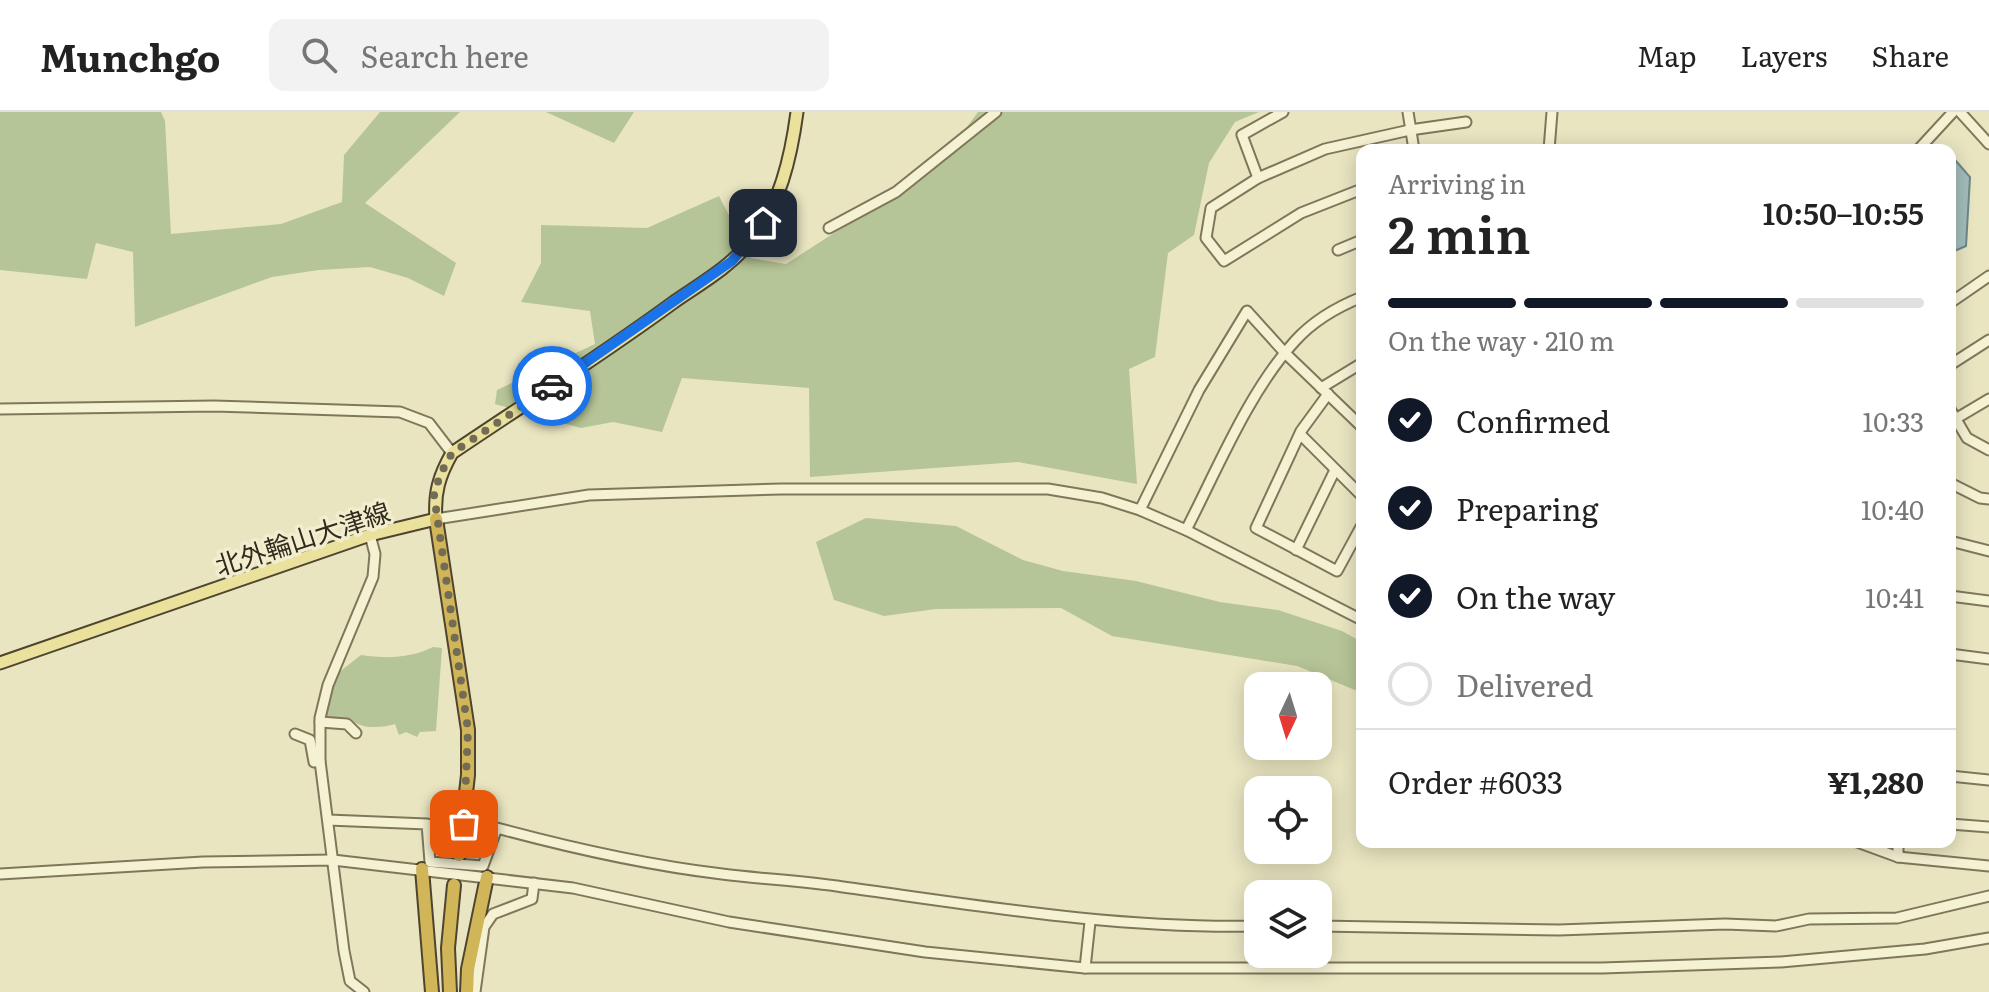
<!DOCTYPE html>
<meta charset="utf-8">
<style>
:root{--surface:#fff;--page:#f2f2f2;--text:#222;--muted:#767676;--line:#e0e0e0;--accent:#111827}
body{margin:0;font-family:Literata,"Noto Sans JP",serif;background:var(--page);color:var(--text);height:100vh;display:flex;flex-direction:column;font-size:30px;white-space:nowrap}
*{box-sizing:border-box;margin:0}
p{font-size:26px;color:var(--muted)}
.icon{flex:none;width:44px;height:44px;fill:none;stroke:currentColor;stroke-width:2;stroke-linecap:round;stroke-linejoin:round}
.map{position:relative;flex:1;overflow:hidden}
.sheet{position:absolute;left:1356px;top:32px;width:600px;height:704px;display:flex;flex-direction:column;background:var(--surface);border-radius:16px;box-shadow:0 4px 20px #0003}
.sheet>*{flex:none}
.needle{width:52px;rotate:184deg}
.controls{position:absolute;left:1244px;top:560px;display:grid;gap:16px}
.controls a{display:grid;place-items:center;width:88px;height:88px;border-radius:16px;background:var(--surface);box-shadow:0 4px 20px #0003;font-size:40px}
.pin{position:absolute;display:grid;place-items:center;width:68px;height:68px;color:#fff;margin:-34px;border-radius:16px;box-shadow:0 4px 12px #0006}
.courier{position:absolute;display:grid;place-items:center;width:80px;height:80px;margin:-40px;border:6px solid #1a73e8;border-radius:50%;background:#fff;color:#222;box-shadow:0 2px 10px #0007}
.headline em{font-style:normal;font-weight:600}
.headline div{display:flex;flex-direction:column-reverse}
.headline{display:flex;align-items:center;justify-content:space-between;height:136px;padding:0 32px}
h1{font-size:52px;font-weight:600;line-height:60px}
.bar{display:grid;grid-template-columns:repeat(4,1fr);gap:12px 8px;align-content:center;height:96px;padding:0 32px}
.bar i{height:10px;border-radius:6px;background:var(--line)}
.bar .on{background:var(--accent)}
.bar p{grid-column:span 4}
.line{display:flex;align-items:center;gap:20px;padding:0 32px;border-top:2px solid var(--line)}
.line div{flex:1}
ol{padding:0 32px;list-style:none}
li{display:flex;align-items:center;gap:24px;height:88px}
li p{margin-inline-start:auto}
li .icon{padding:8px;border-radius:50%;background:var(--accent);color:#fff;stroke-width:4}
li:last-child{color:var(--muted)}
li i{width:44px;height:44px;border:4px solid var(--line);border-radius:50%}
header{display:flex;align-items:center;gap:48px;box-sizing:border-box;height:112px;padding:0 40px;background:var(--surface);border-bottom:2px solid var(--line)}
header strong{font-size:38px}
nav{display:flex;gap:44px;margin-inline-start:auto;font-size:28px}
.search{width:560px;height:72px;background:var(--page);display:flex;align-items:center;gap:20px;box-sizing:border-box;padding:0 28px;border-radius:16px;color:var(--muted);font-size:30px}
.map>svg:first-child{display:block}
.green{fill:#b6c597}
.water{fill:#a3bcba;stroke:#6c8887;stroke-width:2}
.lines{fill:none;stroke-linecap:round;stroke-linejoin:round}
.minor-casing{stroke:#80775b;stroke-width:13}
.major-casing{stroke:#4e442f;stroke-width:15}
.highway-casing{stroke:#4e442f;stroke-width:16}
.minor{stroke:#f5f2d4;stroke-width:9}
.major{stroke:#e9e19c;stroke-width:11}
.highway{stroke:#d1b559;stroke-width:12}
.done{stroke:#726c56;stroke-width:8;stroke-dasharray:0 14.4}
.route{stroke:#1a73e8;stroke-width:10}
.labels{text-anchor:middle;dominant-baseline:central;stroke-width:7;stroke-linejoin:round;paint-order:stroke}
.street-label{font-size:26px;fill:#322b1d;stroke:#f1eed0}
</style>
<header>
<strong>Munchgo</strong>
<div class="search"><svg class="icon" aria-label="search" viewBox="0 0 24 24"><circle cx="10" cy="10" r="6"/><path d="M15 15l6 6"/></svg>Search here</div>
<nav><a>Map</a><a>Layers</a><a>Share</a></nav>
</header>
<div class="map">
<svg width="1989" height="880" viewBox="0 0 1989 880">
<rect width="100%" height="100%" fill="#e9e5c1"/>
<!-- green -->
<g class="green">
<path d="M0 0H161L165 9 171 122 281 112 342 90 344 43 380 0H460L365 91 456 151 444 184 408 166 370 155 319 158 272 165 135 215 133 140 96 131 87 167 0 158Z"/>
<path d="M546 0H634L614 31Z"/>
<path d="M978 0H1259L1235 10 1209 51 1194 123 1168 141 1155 245 1129 257 1137 372 1018 350 810 365 809 276 682 266 662 320 613 310 581 316 495 292 497 278 595 232 590 199 521 190 541 151V113L647 116 719 84 751 146 786 152 938 54Z"/>
<path d="M866 406 956 414 1023 448 1063 459 1136 469 1220 490 1278 498 1342 519 1362 530V581L1297 554 1112 524 1061 496 936 497 884 504 834 488 816 430Z"/>
<path d="M433 535 442 536 436 619 420 620 417 625 406 620 399 623 395 612C382 616 359 618 350 606L331 605 317 614 333 565 361 543C388 547 410 546 433 535Z"/>
</g>
<!-- water -->
<path class="water" d="M1956 49 1970 65 1966 134 1950 141V55Z"/>
<g class="lines">
<defs>
<g id="minor">
<path d="M1408 0 1414 38"/>
<path d="M1960 0 1989 32"/>
<path d="M1549 38 1552 0"/>
<path d="M1918 38 1953 0"/>
<path d="M1258 66 1242 23 1283 0"/>
<path d="M1362 77 1301 101 1224 149 1206 126 1211 96 1258 66 1325 37 1410 18 1466 10"/>
<path d="M829 116 896 80 996 0"/>
<path d="M1338 138 1362 128"/>
<path d="M1950 191 1989 164"/>
<path d="M1950 253 1989 228"/>
<path d="M1321 276 1362 251"/>
<path d="M1328 282 1301 319 1256 416 1337 459 1362 413"/>
<path d="M0 297 214 294 400 300 429 311 452 341"/>
<path d="M1950 297 1967 326 1989 338"/>
<path d="M1957 306 1989 287"/>
<path d="M1300 322 1362 384"/>
<path d="M1950 371 1980 386 1989 387"/>
<path d="M1140 398 1199 278 1247 199 1285 241 1362 315"/>
<path d="M436 407 589 383 781 377H1048L1102 386 1140 398 1186 418 1362 508"/>
<path d="M1186 418C1217 358 1249 279 1295 229 1313 209 1337 195 1362 185"/>
<path d="M1950 429 1989 439"/>
<path d="M1296 438 1335 358"/>
<path d="M1950 484 1989 489"/>
<path d="M1950 542 1989 547"/>
<path d="M320 610 347 612 356 621"/>
<path d="M295 622 310 628 314 650 320 649"/>
<path d="M1950 664 1989 668"/>
<path d="M328 708 427 712 430 750 483 754 497 716C571 736 646 753 722 762 762 767 803 769 843 775 982 794 1117 817 1258 814"/>
<path d="M1950 712 1989 715"/>
<path d="M1857 730 1898 745 1989 754"/>
<path d="M1898 745V730"/>
<path d="M0 762 203 750 333 748 573 776 729 810 925 840 1085 856H1602L1781 850 1925 837 1989 826"/>
<path d="M1318 814 1559 818 1725 812 1776 814 1809 807 1897 806 1989 784"/>
<path d="M1085 856 1090 810"/>
<path d="M364 880 350 869 344 839 320 649V606L328 573 373 465 375 442 370 423"/>
<path d="M475 880 484 815 493 802 532 787 534 771"/>
</g>
<path id="major" d="M0 551 370 423 436 407C434 381 439 364 452 341 526 291 602 243 674 190 700 172 730 155 750 130 780 94 791 45 797 0"/>
<g id="highway">
<path d="M436 407 468 618V663L459 743"/>
<path d="M422 757 432 880"/>
<path d="M450 880 448 836 454 773"/>
<path d="M467 880 468 857 487 765"/>
</g>
</defs>
<!-- minor casing -->
<use href="#minor" class="minor-casing"/>
<!-- major casing -->
<use href="#major" class="major-casing"/>
<!-- highway casing -->
<use href="#highway" class="highway-casing"/>
<!-- minor -->
<use href="#minor" class="minor"/>
<!-- major -->
<use href="#major" class="major"/>
<!-- highway -->
<use href="#highway" class="highway"/>
</g>
<g class="lines">
<!-- done -->
<path class="done" d="M464 712 468 618 434 383 440 363 452 341 552 274"/>
<!-- route -->
<path class="route" d="M552 274 732 149 763 111"/>
</g>
<g class="labels">
<!-- street labels -->
<g class="street-label">
<text transform="translate(302 425) rotate(-18)">北外輪山大津線</text>
</g>
</g>
</svg>
<div class="controls">
<a><svg class="needle" viewBox="-14 -14 28 28"><path d="M0-13l5 13h-10z" fill="#e53935"/><path d="M0 13l5-13h-10z" fill="#767676"/></svg></a>
<a><svg class="icon" aria-label="locate" viewBox="0 0 24 24"><circle cx="12" cy="12" r="6"/><path d="M12 2v4M12 18v4M2 12h4M18 12h4"/></svg></a>
<a><svg class="icon" aria-label="layers" viewBox="0 0 24 24"><path d="M12 4l9 5-9 5-9-5zM3 14l9 5 9-5"/></svg></a>
</div>
<div class="pin" style="left:464px;top:712px;background:#ea580c"><svg class="icon" aria-label="bag" viewBox="0 0 24 24"><path d="M5 8h14l-1 12H6zM9 8a3 3 0 0 1 6 0"/></svg></div>
<div class="pin" style="left:763px;top:111px;background:#1f2937"><svg class="icon" aria-label="home" viewBox="0 0 24 24"><path d="M3 11l9-7 9 7M6 9v11h12V9"/></svg></div>
<div class="courier" style="left:552px;top:274px"><svg class="icon" aria-label="car" viewBox="0 0 24 24"><path d="M5 17H2v-5l4-1 3-4h7l3 4 3 1v5h-3M9 17h6M6 11h13"/><circle cx="7" cy="17" r="2"/><circle cx="17" cy="17" r="2"/></svg></div>
<section class="sheet">
<div class="headline"><div><h1>2 min</h1><p>Arriving in</p></div><em>10:50–10:55</em></div>
<div class="bar"><i class="on"></i><i class="on"></i><i class="on"></i><i></i><p>On the way · 210 m</p></div>
<ol>
<li><svg class="icon" aria-label="check" viewBox="0 0 24 24"><path d="M5 12l5 5 9-10"/></svg>Confirmed<p>10:33</p></li>
<li><svg class="icon" aria-label="check" viewBox="0 0 24 24"><path d="M5 12l5 5 9-10"/></svg>Preparing<p>10:40</p></li>
<li><svg class="icon" aria-label="check" viewBox="0 0 24 24"><path d="M5 12l5 5 9-10"/></svg>On the way<p>10:41</p></li>
<li><i></i>Delivered</li>
</ol>
<div class="line" style="height:104px"><div>Order #6033</div><b>¥1,280</b></div>
</section>
</div>
